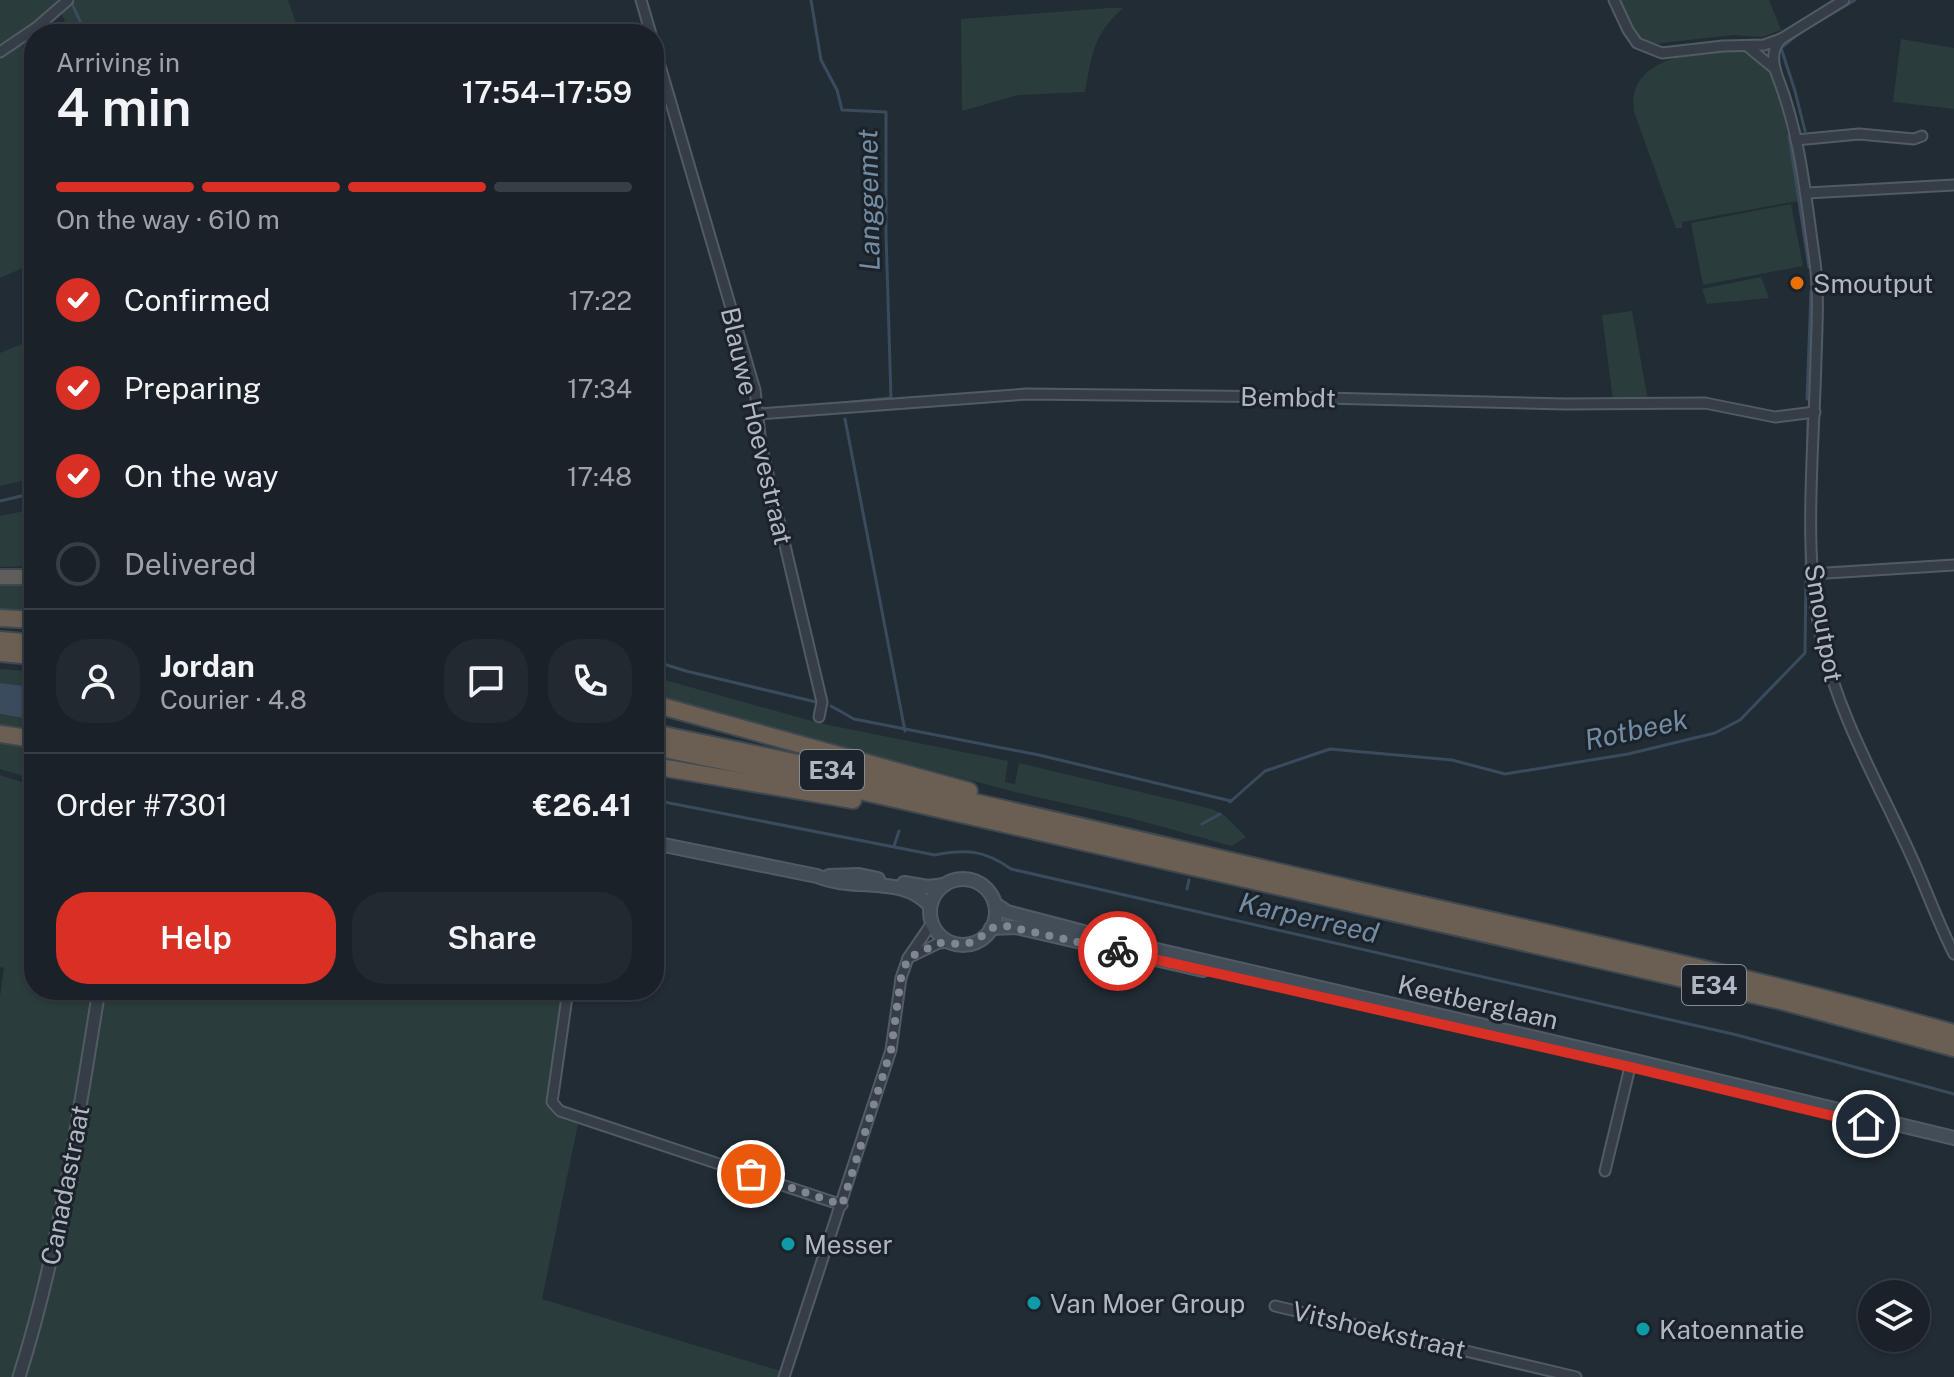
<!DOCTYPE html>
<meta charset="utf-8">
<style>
:root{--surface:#1a2128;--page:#232930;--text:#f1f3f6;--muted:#9fa3a8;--line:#383e45;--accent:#d93025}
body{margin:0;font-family:"Public Sans",sans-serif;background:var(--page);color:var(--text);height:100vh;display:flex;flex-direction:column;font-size:30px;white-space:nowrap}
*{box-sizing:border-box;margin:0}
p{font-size:26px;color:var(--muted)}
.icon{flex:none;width:44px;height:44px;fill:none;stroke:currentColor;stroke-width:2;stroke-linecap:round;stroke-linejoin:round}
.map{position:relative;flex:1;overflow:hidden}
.sheet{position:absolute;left:24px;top:24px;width:640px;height:976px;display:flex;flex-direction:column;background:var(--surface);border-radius:32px;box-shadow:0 2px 6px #0004,0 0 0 2px var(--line)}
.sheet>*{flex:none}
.tools{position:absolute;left:1858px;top:1280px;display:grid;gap:16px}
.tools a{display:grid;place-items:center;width:72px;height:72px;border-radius:50%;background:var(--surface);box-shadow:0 2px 6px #0004,0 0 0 2px var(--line);font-size:40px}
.pin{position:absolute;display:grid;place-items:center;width:68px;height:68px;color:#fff;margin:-34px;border:4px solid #fff;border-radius:50%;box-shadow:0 2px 8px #0007}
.courier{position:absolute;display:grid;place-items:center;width:80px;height:80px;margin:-40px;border:6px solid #d93025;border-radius:50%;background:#fff;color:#222;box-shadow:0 2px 10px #0007}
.summary em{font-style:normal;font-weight:600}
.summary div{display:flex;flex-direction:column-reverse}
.summary{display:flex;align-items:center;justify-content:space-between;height:136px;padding:0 32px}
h1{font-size:52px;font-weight:600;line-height:60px}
.bar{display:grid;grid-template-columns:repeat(4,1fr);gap:12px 8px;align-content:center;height:96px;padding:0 32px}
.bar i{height:10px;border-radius:6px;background:var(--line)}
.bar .on{background:var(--accent)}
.bar p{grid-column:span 4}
.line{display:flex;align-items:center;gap:20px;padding:0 32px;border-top:2px solid var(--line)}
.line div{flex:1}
.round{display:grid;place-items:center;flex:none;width:84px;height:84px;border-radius:32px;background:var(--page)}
ol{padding:0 32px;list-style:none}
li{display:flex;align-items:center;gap:24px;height:88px}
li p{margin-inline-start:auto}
li .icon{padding:8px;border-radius:50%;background:var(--accent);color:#fff;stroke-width:4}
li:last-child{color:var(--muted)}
li i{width:44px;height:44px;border:4px solid var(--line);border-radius:50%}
.primary-button{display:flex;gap:16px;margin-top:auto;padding:16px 32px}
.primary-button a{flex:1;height:92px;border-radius:32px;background:var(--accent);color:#fff;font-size:32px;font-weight:600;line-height:92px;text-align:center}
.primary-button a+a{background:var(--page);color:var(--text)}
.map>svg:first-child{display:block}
.green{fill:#2a3c3b}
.water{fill:#394b5d}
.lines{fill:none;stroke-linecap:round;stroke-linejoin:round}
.stream{stroke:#394b5d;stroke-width:3}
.minor-casing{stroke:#525b63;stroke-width:13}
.tertiary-casing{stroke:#525b63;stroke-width:15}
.secondary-casing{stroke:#525b63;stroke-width:16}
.trunk-casing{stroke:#3f4850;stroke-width:18}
.motorway-casing{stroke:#3f4850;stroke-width:20}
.minor{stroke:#353d46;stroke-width:9}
.tertiary{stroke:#353d46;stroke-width:11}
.secondary{stroke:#434d58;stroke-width:12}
.trunk{stroke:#5f5e5c;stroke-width:14}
.motorway{stroke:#6b5f53;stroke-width:16}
.done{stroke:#7e8791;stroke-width:8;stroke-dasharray:0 14.4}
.route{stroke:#d93025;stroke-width:10}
.food-dot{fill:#e8710a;stroke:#1b222a;stroke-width:3}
.culture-dot{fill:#0f9aa8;stroke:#1b222a;stroke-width:3}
.labels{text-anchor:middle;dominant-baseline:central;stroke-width:6;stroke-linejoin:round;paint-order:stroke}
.shield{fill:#1b222a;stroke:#838b94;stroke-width:2}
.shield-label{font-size:24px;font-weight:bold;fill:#afb8c2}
.poi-label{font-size:26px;fill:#afb8c2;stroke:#1b222a;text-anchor:start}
.street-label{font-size:26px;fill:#afb8c2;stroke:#1b222a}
.water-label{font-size:28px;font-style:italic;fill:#728ca3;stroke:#1b222a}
</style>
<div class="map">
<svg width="1954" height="1377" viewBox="0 0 1954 1377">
<rect width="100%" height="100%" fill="#222c35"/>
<!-- green -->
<g class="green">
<path d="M0 0H60L49 13 0 48Z"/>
<path d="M76 0H288L300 34H71L61 13Z"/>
<path d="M1618 0H1769L1781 30 1762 37 1733 35 1654 44 1641 39 1628 21Z"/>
<path d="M1108 8H1123C1092 36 1093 53 1085 92L1018 95 962 111 961 19Z"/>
<path d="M1901 39 1954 48V109L1893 102Z"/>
<path d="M22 45 34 71V106L30 108 34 116V263L0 278V58Z"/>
<path d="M1729 49C1744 50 1758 54 1767 68 1786 100 1792 163 1798 201L1682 222V228H1676L1634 112C1626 58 1692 53 1729 49Z"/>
<path d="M1791 204 1803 266 1703 285 1691 223Z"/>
<path d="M1761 277 1769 298 1707 304 1702 289Z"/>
<path d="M1632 311 1648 401 1613 400 1602 315Z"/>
<path d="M34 339V478L0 486V353Z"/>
<path d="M34 509V566L0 567V516Z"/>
<path d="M0 581H34V612L0 610Z"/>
<path d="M0 669 24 671V677L34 676V687L0 683Z"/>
<path d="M654 677 819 723 1008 761 1005 782 1015 784 1019 763 1212 809 1224 815 1246 837 1232 846 1130 818 1015 792 654 697Z"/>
<path d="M0 714 34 720V735L0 730Z"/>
<path d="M0 741 34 746V779L0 769Z"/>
<path d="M0 775 34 786V990H564L547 1105 560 1118 578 1124 542 1299 781 1371 779 1377H0V996L4 968 0 967Z"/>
</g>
<!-- water -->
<path class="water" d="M0 683 34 687V720L0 714Z"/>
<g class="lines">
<!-- stream -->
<g class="stream">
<path d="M811 0 821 60 837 90 842 110 886 112V233L891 398 843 403"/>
<path d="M72 4 86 34"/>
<path d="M1805 131 1795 91 1781 48 1799 33 1855 0"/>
<path d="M1789 136 1809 267"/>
<path d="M1807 399 1811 291"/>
<path d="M845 419 905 731"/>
<path d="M0 501 34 493"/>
<path d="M654 661 686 671 816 702"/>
<path d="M831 706 854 719 1039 755 1231 801"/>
<path d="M654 800 935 855C966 849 985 850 1011 869L1737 1035 1954 1094"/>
<path d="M1230 802 1265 771 1330 749 1452 760 1505 774 1628 754 1715 733 1740 720 1805 653 1808 420"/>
<path d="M1202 824 1220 814"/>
<path d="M894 846 899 831"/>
<path d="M1187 889 1189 880"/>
</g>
<defs>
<g id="minor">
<path d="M641 0 651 34"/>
<path d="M1614 0 1628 30 1637 43 1662 53 1723 46 1764 45 1781 39"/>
<path d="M1844 0 1781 39C1770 50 1773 65 1778 78 1801 137 1806 200 1815 262 1819 294 1817 326 1816 359 1814 450 1802 554 1822 642 1840 720 1881 788 1913 860 1927 891 1938 923 1954 954"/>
<path d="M654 45 755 390 761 444 822 702 819 717"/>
<path d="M1747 46 1775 69"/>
<path d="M0 52 37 27 68 0"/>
<path d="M1796 140 1859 134 1914 139 1922 136"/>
<path d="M1807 193 1954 185"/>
<path d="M759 414 1027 394 1284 397 1566 404 1705 403 1775 417 1815 412"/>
<path d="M1811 574 1954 565"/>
<path d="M908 958 939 943 950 942"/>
<path d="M568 990 552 1102 560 1111 842 1205"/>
<path d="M1605 1171 1630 1067"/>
<path d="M1275 1306 1576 1377"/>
<path d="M784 1377 891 1050 901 978 908 958 932 923"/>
</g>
<path id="tertiary" d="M19 1377C59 1251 78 1120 99 990"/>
<g id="secondary">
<path d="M654 843 817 876C854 892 903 874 930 906"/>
<path d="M829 876 859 875 878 879"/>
<circle cx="963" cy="912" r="33"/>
<path d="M904 883 928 887 944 885"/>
<path d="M995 904 1007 912 1118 941 1631 1060 1954 1138"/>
<path d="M991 928 1016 927 1203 970"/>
</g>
<path id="trunk" d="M0 577H34"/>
<g id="motorway">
<path d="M0 618 34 620"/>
<path d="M0 640 34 643"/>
<path d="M0 653 34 656"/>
<path d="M654 704 969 791"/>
<path d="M654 733C891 781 1125 837 1361 891 1559 936 1758 978 1954 1033"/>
<path d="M0 734 34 739"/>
<path d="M654 747 777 772 1785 1002 1954 1048"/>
<path d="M654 766 853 800"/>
</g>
</defs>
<!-- minor casing -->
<use href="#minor" class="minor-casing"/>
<!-- tertiary casing -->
<use href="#tertiary" class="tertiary-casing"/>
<!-- secondary casing -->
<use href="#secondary" class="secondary-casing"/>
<!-- trunk casing -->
<use href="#trunk" class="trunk-casing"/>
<!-- motorway casing -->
<use href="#motorway" class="motorway-casing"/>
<!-- minor -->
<use href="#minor" class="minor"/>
<!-- tertiary -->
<use href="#tertiary" class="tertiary"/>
<!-- secondary -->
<use href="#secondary" class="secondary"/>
<!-- trunk -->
<use href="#trunk" class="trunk"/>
<!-- motorway -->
<use href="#motorway" class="motorway"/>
</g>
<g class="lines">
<!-- done -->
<path class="done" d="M751 1174 842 1205 891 1050 901 978 908 958 939 943 962 944 975 942 991 928 1006 926 1118 951"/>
<!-- route -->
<path class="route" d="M1118 951 1630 1067 1866 1124"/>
</g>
<!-- markers -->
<circle class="food-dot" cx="1797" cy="283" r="8"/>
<g class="culture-dot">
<circle cx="788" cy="1244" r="8"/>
<circle cx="1034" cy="1303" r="8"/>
<circle cx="1643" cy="1329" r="8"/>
</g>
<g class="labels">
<!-- shield labels -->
<g class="shield">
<rect x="800" y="750" width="64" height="40" rx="6"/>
<rect x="1682" y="965" width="64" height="40" rx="6"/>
</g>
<g class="shield-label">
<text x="832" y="770">E34</text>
<text x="1714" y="985">E34</text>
</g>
<!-- poi labels -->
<g class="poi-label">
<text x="1813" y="283">Smoutput</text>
<text x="804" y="1244">Messer</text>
<text x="1050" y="1303">Van Moer Group</text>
<text x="1659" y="1329">Katoennatie</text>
</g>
<!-- street labels -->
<g class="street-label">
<text transform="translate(1288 397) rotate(1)">Bembdt</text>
<text transform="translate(757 426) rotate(77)">Blauwe Hoevestraat</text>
<text transform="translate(1824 623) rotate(80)">Smoutpot</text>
<text transform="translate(1478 1002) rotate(13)">Keetberglaan</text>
<text transform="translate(65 1185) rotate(-79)">Canadastraat</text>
<text transform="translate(1379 1330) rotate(13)">Vitshoekstraat</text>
</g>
<!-- water labels -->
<g class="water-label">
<text transform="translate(868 200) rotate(-91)">Langgemet</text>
<text transform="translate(1636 729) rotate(-12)">Rotbeek</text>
<text transform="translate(1309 917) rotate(13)">Karperreed</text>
</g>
</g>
</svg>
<div class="tools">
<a><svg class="icon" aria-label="layers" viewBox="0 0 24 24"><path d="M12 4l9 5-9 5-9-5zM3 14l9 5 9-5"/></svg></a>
</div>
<div class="pin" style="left:751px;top:1174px;background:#ea580c"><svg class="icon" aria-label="bag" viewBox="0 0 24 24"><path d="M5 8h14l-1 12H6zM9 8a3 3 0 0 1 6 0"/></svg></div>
<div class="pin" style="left:1866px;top:1124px;background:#1f2937"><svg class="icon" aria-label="home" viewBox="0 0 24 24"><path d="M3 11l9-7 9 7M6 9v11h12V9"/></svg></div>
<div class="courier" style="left:1118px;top:951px"><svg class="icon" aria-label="bike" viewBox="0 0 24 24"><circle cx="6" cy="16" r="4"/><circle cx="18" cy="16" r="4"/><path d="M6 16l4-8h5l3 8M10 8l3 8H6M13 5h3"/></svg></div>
<section class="sheet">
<div class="summary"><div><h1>4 min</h1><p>Arriving in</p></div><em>17:54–17:59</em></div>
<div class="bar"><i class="on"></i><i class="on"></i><i class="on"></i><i></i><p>On the way · 610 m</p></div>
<ol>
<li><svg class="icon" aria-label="check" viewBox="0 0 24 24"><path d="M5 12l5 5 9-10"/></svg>Confirmed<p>17:22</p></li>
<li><svg class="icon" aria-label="check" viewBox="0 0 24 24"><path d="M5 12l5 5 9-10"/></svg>Preparing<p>17:34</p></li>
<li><svg class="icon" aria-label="check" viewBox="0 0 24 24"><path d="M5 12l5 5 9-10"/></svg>On the way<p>17:48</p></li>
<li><i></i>Delivered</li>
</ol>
<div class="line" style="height:144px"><a class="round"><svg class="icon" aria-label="person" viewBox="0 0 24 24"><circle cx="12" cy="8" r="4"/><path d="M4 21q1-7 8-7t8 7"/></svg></a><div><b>Jordan</b><p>Courier · 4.8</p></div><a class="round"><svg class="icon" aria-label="chat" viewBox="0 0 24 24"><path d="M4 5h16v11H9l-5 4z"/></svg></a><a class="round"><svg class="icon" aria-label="phone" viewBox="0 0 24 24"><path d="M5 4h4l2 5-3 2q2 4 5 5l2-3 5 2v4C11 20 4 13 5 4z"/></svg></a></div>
<div class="line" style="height:104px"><div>Order #7301</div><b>€26.41</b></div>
<div class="primary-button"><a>Help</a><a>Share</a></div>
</section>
</div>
